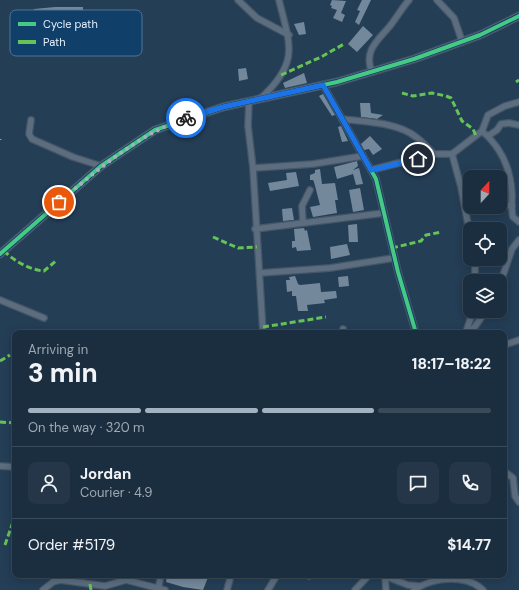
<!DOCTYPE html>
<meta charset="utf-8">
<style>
:root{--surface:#1b2e40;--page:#243647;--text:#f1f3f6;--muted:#a0a8b1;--line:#394a59;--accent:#a2b2c1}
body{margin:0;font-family:"DM Sans",sans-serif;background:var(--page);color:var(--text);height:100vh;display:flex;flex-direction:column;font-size:15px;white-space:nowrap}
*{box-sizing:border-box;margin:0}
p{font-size:13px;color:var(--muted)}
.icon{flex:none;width:22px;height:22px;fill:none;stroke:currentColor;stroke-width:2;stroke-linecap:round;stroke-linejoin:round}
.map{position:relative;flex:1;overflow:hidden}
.panel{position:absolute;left:12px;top:330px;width:495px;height:248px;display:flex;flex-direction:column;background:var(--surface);border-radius:8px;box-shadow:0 2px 10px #0003,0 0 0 1px var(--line)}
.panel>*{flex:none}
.needle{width:26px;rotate:21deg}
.tools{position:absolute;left:463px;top:170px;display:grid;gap:8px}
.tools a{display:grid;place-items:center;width:44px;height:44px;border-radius:8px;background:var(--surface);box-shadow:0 2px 10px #0003,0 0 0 1px var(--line);font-size:20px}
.pin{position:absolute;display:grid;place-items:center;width:34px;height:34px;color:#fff;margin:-17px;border:2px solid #fff;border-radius:50%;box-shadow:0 1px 4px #0007}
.courier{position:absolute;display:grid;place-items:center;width:40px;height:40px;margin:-20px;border:3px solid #1a73e8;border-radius:50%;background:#fff;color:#222;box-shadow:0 1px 5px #0007}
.summary em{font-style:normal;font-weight:800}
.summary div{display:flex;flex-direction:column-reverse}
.summary{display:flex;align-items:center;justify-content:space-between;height:68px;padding:0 16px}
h1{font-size:26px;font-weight:800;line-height:30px}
.bar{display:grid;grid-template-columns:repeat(4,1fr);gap:6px 4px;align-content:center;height:48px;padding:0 16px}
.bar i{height:5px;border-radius:3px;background:var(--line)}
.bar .active{background:var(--accent)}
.bar p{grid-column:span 4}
.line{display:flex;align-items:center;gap:10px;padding:0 16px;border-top:1px solid var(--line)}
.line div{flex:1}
.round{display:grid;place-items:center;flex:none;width:42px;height:42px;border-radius:8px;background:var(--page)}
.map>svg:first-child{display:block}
.building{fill:#74889c}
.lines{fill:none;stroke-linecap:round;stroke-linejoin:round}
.minor-casing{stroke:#455666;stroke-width:8}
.tertiary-casing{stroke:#455666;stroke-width:9}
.minor{stroke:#5b6d7f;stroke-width:5.5}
.tertiary{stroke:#5b6d7f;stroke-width:7}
.quiet{stroke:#66c356;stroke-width:3;stroke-dasharray:6 3;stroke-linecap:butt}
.cycleway-casing{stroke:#103f6a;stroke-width:6}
.cycleway{stroke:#46c982;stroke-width:4}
.done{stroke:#a2b2c1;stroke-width:4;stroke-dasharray:0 7.2}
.route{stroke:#1a73e8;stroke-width:5}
.key{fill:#103f6a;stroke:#507495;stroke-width:1}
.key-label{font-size:11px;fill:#e6f0fa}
</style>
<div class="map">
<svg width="519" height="590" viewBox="0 0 519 590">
<rect width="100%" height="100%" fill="#243e56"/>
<!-- building -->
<g class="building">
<path d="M332 0 346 1 341 13 345 15 342 22 333 18 337 10 331 8 332 6 330 5Z"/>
<path d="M362 0H371L359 25 355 22 360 11 357 10Z"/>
<path d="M55 7H83V10H101V49H89L88 20H64V18H47L48 45H35L34 9Z"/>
<path d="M304 22 306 34 299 35 294 24Z"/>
<path d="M363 26 373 35 357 52 348 44Z"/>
<path d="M246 68 248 79 239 81 238 69Z"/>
<path d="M304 73 307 83 285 88 283 83Z"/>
<path d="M323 94 335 115 332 116 319 96Z"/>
<path d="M360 103H370L371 113 383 115 377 119 361 117Z"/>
<path d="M341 126 348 141 342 142 338 127Z"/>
<path d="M370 136 382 149 373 155 369 149 364 150 361 144Z"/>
<path d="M357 161 358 166 353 170 359 168 363 184 356 185 352 170 353 174 337 179 334 167Z"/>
<path d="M320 169 322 184 335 183 338 200H335L337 213 313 217 310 207 320 205 314 182 313 180H310V175L315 173V170Z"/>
<path d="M296 172 299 186 270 191 268 183 287 180 286 173Z"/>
<path d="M360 188 364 210 353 212 349 190Z"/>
<path d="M292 208 294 220 283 221 282 209Z"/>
<path d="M357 224 358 242H349L348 225Z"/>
<path d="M304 228 305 231 307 230 311 250 297 251 296 247 292 248V241H295L294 229Z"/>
<path d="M347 244 350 255 331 259 330 247Z"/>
<path d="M295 276 298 284 300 285 320 283 321 292 336 291 337 298 324 300 325 303 307 305 308 311H298L296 296H292V291L287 292 286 280H290L289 277Z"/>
<path d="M348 276 349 286 339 287 338 277Z"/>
<path d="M167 575H209L203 590 183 587 166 582Z"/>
</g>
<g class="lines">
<defs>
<g id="minor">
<path d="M238 0 257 18 289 35"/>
<path d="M437 0 454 18 462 41"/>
<path d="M372 72C363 51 378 40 390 26 397 17 402 8 409 0"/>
<path d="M323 85 376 179 398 272 416 333"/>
<path d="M261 98C300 62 290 45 279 0"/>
<path d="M249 101 248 126 253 168 263 333"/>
<path d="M342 119C365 122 397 122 416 137 423 142 428 148 434 154"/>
<path d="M31 120 29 134 32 139 73 157 101 166"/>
<path d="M482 131C502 148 511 169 512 195 512 202 511 210 513 217L519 222"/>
<path d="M488 136 497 130 501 124 509 123 519 125"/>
<path d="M452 154 461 187 470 235"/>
<path d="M253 168 313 164 363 156"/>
<path d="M371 170 434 154H452L482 131 488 115 505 106 519 102"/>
<path d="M500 205 512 206"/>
<path d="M303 223 302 206 310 190"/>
<path d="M255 229 384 213"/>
<path d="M475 259V281"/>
<path d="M260 273 330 268 394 258"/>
<path d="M500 284 512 249 519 240"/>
<path d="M0 300 44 318"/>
<path d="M466 332 473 311"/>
<path d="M342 333 343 329"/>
<path d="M464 333 474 328 486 311"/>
<path d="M504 345 519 340"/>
<path d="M0 466 15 467"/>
<path d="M504 471 513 478 515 496 519 502"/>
<path d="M308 575 309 576"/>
<path d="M382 575 408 585 419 586"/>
<path d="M385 575 386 590"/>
<path d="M43 590 53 582 60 580 105 586 126 580 165 590"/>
<path d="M158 590 161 575"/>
<path d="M227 590 231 575"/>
<path d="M268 590 277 575"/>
<path d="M355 590 369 575"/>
<path d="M414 590C433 577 466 574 483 590"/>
</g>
<path id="tertiary" d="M0 254 101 166 155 130 223 107 337 82 414 59 480 35 519 16"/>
</defs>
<!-- minor casing -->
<use href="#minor" class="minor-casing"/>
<!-- tertiary casing -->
<use href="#tertiary" class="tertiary-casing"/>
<!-- minor -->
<use href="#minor" class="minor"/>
<!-- tertiary -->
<use href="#tertiary" class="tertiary"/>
<!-- quiet -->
<g class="quiet">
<path d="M281 75 321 57 344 44"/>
<path d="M516 82 519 80"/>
<path d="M402 93 413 96 432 93 446 96 451 98 462 121 473 129 476 136"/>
<path d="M0 140V139"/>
<path d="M213 237 238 248 257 247"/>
<path d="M392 248 421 241 426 235 442 232"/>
<path d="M4 251C14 261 30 270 44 271L57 260"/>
<path d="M263 327 326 317"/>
<path d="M0 361 10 355"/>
<path d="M0 422 15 423"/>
<path d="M5 545 15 516"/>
<path d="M90 584 91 590"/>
</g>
<defs>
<g id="cycleway">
<path d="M323 85 376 179 398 272 416 333"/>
<path d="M0 254 101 166 155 130 223 107 337 82 414 59 480 35 519 16"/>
</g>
</defs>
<!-- cycleway casing -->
<use href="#cycleway" class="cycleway-casing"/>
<!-- cycleway -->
<use href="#cycleway" class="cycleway"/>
</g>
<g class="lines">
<!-- done -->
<path class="done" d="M59 202C98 170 137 135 186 118"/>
<!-- route -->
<path class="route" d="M186 118 223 107 323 85 371 170 418 159"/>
</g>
<!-- legend -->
<rect x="10" y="10" width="132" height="46" rx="6" class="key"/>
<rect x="18" y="22" width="18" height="4" fill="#46c982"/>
<rect x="18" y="40" width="18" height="4" fill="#66c356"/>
<g class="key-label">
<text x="43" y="28">Cycle path</text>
<text x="43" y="46">Path</text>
</g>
</svg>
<div class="tools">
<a><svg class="needle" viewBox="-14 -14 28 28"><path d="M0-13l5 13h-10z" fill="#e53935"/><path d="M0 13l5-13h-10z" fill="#a0a8b1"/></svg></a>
<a><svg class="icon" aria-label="locate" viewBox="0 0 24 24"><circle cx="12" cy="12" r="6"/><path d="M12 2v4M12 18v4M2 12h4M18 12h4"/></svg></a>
<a><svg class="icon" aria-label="layers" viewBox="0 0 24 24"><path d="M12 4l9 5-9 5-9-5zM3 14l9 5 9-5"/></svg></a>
</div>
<div class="pin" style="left:59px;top:202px;background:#ea580c"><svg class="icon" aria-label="bag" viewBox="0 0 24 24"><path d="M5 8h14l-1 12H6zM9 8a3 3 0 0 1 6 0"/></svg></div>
<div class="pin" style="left:418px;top:159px;background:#1f2937"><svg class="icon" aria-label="home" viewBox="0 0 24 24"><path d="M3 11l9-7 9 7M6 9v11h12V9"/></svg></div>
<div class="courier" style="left:186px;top:118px"><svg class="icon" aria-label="bike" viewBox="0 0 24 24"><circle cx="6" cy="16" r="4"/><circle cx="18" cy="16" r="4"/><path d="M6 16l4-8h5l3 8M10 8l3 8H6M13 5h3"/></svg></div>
<section class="panel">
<div class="summary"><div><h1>3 min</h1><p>Arriving in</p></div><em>18:17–18:22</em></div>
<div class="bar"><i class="active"></i><i class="active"></i><i class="active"></i><i></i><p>On the way · 320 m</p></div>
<div class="line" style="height:72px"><a class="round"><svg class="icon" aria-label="person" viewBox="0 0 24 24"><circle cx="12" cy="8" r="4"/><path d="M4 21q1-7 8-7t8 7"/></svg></a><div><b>Jordan</b><p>Courier · 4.9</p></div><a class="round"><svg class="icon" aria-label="chat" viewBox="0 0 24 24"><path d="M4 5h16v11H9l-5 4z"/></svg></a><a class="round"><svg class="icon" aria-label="phone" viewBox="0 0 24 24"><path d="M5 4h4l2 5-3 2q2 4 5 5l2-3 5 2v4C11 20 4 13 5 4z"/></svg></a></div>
<div class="line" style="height:52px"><div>Order #5179</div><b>$14.77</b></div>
</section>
</div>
